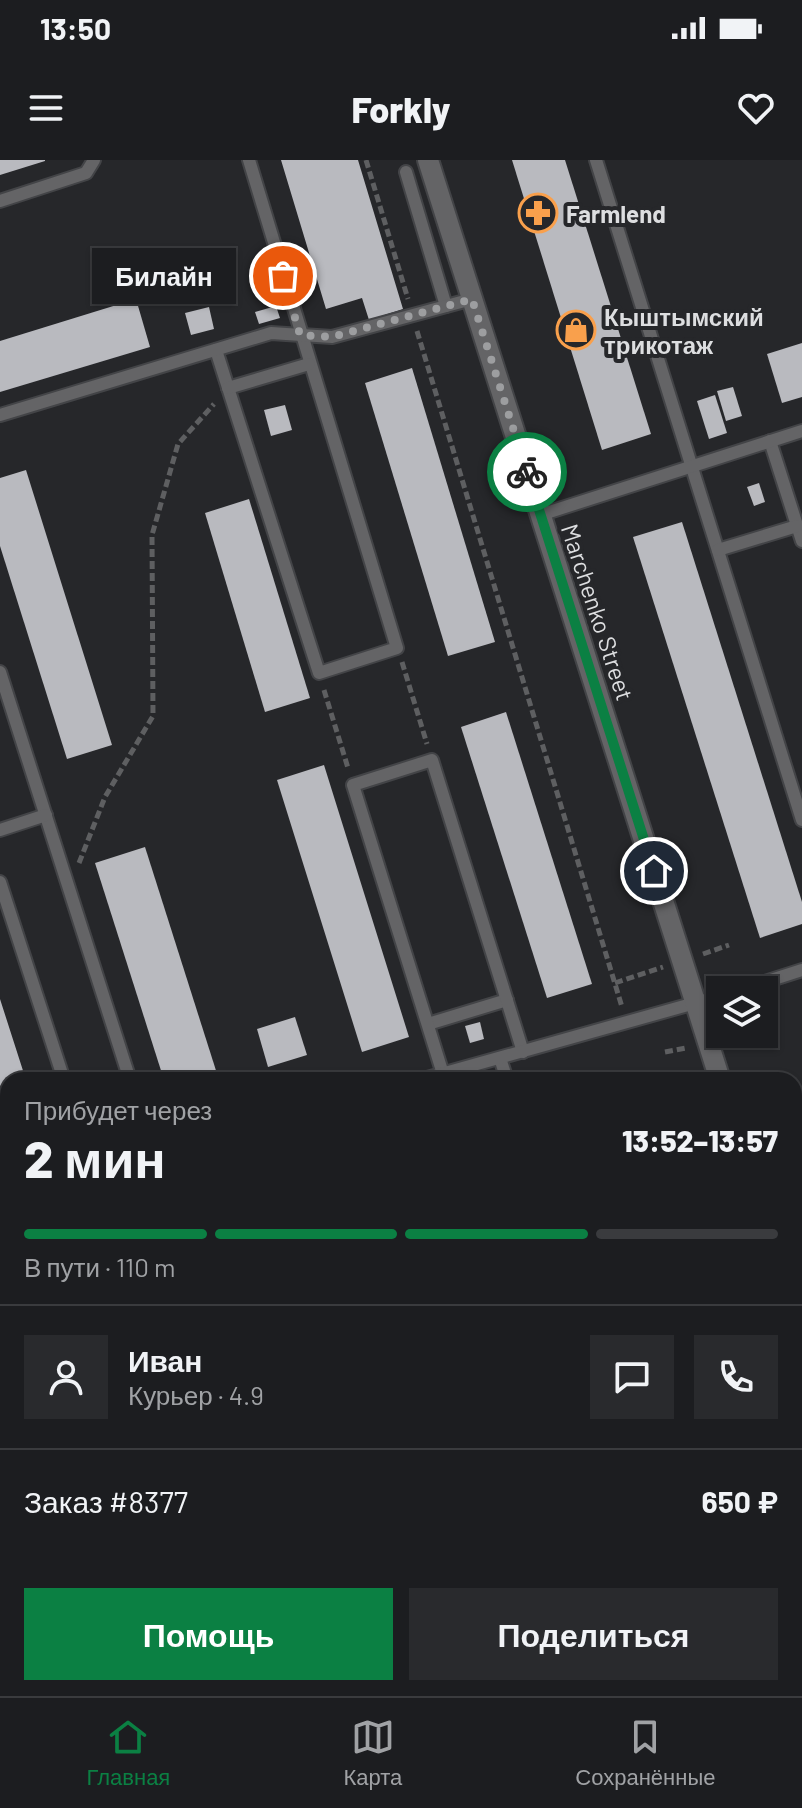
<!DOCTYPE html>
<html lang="ru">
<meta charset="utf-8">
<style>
:root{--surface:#1c1d20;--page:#292a2d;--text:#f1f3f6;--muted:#a0a2a5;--line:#3a3b3e;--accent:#0b8043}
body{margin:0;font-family:Barlow,sans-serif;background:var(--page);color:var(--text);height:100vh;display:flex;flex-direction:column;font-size:30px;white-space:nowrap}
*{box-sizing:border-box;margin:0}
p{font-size:26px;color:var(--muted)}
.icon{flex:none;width:44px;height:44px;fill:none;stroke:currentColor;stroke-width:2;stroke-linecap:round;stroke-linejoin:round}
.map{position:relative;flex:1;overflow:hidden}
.sheet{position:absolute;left:0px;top:912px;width:802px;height:624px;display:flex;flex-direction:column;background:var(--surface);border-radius:24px 24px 0 0;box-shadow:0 2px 6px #0004,0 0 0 2px var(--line)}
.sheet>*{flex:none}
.buttons{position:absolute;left:706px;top:816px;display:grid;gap:16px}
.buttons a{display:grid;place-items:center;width:72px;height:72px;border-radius:0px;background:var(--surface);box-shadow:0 2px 6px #0004,0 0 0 2px var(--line);font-size:40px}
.pin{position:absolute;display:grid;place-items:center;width:68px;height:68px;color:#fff;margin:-34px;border:4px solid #fff;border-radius:50%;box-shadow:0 2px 8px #0007}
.courier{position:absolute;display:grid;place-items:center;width:80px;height:80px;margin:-40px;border:6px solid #0b8043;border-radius:50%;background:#fff;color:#222;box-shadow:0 2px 10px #0007}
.bubble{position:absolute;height:56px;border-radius:0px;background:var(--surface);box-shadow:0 2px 6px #0004,0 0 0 2px var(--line);font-size:26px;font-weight:800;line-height:56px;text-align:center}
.summary em{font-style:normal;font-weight:800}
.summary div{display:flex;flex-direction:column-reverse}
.summary{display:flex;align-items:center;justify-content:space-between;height:136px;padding:0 24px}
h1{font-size:52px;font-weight:800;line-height:60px}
.bar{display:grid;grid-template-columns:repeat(4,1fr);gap:12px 8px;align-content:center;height:96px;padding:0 24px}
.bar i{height:10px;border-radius:6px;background:var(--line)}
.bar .active{background:var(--accent)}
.bar p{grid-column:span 4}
.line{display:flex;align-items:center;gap:20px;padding:0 24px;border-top:2px solid var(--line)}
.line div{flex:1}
.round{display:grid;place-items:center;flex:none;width:84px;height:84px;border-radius:0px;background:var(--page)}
.cta{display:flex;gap:16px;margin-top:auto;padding:16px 24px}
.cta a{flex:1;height:92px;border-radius:0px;background:var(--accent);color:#fff;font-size:32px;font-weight:800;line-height:92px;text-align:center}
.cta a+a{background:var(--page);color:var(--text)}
.status{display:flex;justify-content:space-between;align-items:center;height:56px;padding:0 40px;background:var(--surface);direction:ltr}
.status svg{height:22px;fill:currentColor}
header{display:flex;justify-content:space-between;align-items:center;height:104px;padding:0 24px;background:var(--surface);font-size:36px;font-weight:800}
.tabs{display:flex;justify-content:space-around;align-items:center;height:112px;border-top:2px solid var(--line);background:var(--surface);font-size:22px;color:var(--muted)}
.tabs a{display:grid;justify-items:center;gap:4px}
.tabs .active{color:var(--accent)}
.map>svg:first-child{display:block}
.forest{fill:#4c5a90}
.building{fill:#b9babf}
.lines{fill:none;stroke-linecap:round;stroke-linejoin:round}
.service-casing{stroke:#434447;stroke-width:16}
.minor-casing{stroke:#434447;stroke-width:24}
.tertiary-casing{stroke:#434447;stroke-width:24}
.path{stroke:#5e5f61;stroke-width:5;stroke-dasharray:8 4;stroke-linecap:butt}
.service{stroke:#646466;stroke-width:12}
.minor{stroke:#646466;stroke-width:20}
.tertiary{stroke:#646466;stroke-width:20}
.done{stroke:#9d9ea0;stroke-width:8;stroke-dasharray:0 14.4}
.route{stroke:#0b8043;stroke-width:10}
.labels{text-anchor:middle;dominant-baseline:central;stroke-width:8;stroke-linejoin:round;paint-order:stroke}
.poi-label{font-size:24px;font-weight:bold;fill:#dddee0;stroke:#26272a;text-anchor:start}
.street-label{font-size:24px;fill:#dddee0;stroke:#26272a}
</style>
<div class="status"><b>13:50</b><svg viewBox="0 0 49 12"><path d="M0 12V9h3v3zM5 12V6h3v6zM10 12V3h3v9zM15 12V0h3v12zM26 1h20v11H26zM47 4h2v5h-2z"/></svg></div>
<header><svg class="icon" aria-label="menu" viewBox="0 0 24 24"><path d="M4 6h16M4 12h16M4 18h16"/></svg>Forkly<svg class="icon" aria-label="heart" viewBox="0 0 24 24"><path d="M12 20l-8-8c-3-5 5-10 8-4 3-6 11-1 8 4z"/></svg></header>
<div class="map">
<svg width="802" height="1536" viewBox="0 0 802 1536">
<rect width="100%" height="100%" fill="#26272a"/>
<!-- forest -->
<path class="forest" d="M7 1126 8 1528H173L175 1536H0V1237L5 1233 0 1228V1128Z"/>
<!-- building -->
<g class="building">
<path d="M0 0H45V1L0 15Z"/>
<path d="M281 0H358L403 149 369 160 362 138 326 149Z"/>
<path d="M512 0H565L651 274 602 290Z"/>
<path d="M136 139 150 187 0 232V181Z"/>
<path d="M276 146 280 158 259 164 255 152Z"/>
<path d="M209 147 214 169 191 175 185 153Z"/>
<path d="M802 183V237L782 243 767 194Z"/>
<path d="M412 208 495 482 448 496 365 223Z"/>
<path d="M733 227 742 256 726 261 717 231Z"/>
<path d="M715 235 727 273 709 279 697 241Z"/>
<path d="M285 245 292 270 271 276 264 250Z"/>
<path d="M26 310 112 585 67 599 0 386V318Z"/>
<path d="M759 323 765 342 754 346 747 327Z"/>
<path d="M249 339 310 538 265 552 205 353Z"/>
<path d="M682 362 802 742V764L760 778 633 377Z"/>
<path d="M506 552 592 824 547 838 461 567Z"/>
<path d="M324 605 409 877 362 892 277 620Z"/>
<path d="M145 687 219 920H164L95 703Z"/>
<path d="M0 839 26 920H8V970L0 972Z"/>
<path d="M295 857 307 895 268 907 257 869Z"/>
<path d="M480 862 484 879 470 883 465 866Z"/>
<path d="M794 1475 802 1498V1536H752L750 1528H794Z"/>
<path d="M204 1528H237L239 1536H180Z"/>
<path d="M508 1528H612V1529L588 1536H511Z"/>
<path d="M387 1529 389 1536H368V1535Z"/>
</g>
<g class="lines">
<defs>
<g id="service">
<path d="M596 0 802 660"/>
<path d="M406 12 446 146"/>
<path d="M0 41 86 13 94 0"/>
<path d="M216 190 319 513 397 488 249 0"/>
<path d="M228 228 309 204"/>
<path d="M0 255 271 173 332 177 472 139"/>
<path d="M770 281 802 381"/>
<path d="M540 355 802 271"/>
<path d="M718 390 797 366"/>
<path d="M0 512 130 920"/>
<path d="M0 670 46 655"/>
<path d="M0 722 64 920"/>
<path d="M740 830 802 810"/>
<path d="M428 864 507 840"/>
<path d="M500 898 507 920"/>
<path d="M443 914 353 625 432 600 523 892"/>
<path d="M420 920 720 836"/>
<path d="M0 1013 8 1011"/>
<path d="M794 1346 802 1343"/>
<path d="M736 1528 738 1536"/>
</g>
<path id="minor" d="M291 1528 294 1536"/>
<g id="tertiary">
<path d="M428 0 720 920"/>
<path d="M794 1160 802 1185"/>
</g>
</defs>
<!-- service casing -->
<use href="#service" class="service-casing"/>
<!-- minor casing -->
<use href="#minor" class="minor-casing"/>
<!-- tertiary casing -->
<use href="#tertiary" class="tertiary-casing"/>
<!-- path -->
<g class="path">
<path d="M366 0 408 139"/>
<path d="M417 171 622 847"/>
<path d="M402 502 427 584"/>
<path d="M324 530 348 608"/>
<path d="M79 703 105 637 153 556 152 375 178 284 214 244"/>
<path d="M703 794 729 785"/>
<path d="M615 823 663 807"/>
<path d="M665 892 686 888"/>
<path d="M0 1099 8 1093"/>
<path d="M0 1282 8 1290"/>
<path d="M99 1528 102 1536"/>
<path d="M118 1536 133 1528"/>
</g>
<!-- service -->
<use href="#service" class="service"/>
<!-- minor -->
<use href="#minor" class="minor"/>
<!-- tertiary -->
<use href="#tertiary" class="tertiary"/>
</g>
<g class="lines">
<!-- done -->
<path class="done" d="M283 116 300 175 332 177 472 139 527 312"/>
<!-- route -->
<path class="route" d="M527 312 654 711"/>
</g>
<!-- icons -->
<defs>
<symbol id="pharmacy-ring" viewBox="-11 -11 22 22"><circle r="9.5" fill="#26272a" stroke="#f9a04c" stroke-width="1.5"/><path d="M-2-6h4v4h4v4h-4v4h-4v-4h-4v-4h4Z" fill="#f9a04c"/></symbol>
<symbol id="shop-ring" viewBox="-11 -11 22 22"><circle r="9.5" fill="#26272a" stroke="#f9a04c" stroke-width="1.5"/><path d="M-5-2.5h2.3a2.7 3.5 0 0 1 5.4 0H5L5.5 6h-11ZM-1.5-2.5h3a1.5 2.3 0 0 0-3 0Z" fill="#f9a04c"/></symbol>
</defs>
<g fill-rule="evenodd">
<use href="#pharmacy-ring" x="516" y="31" width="44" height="44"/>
<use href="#shop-ring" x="554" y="148" width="44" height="44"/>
</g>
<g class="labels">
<!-- poi labels -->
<g class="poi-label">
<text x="566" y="53">Farmlend</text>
<text x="604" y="156">Кыштымский<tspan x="604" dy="28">трикотаж</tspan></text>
</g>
<!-- street labels -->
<g class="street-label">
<text transform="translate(598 452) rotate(72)">Marchenko Street</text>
</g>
</g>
</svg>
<div class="buttons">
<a><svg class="icon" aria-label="layers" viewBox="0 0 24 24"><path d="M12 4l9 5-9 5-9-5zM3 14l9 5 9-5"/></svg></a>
</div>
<div class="pin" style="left:283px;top:116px;background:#ea580c"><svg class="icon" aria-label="bag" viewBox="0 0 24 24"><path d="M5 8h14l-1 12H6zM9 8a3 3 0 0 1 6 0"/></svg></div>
<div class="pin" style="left:654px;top:711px;background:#1f2937"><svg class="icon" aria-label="home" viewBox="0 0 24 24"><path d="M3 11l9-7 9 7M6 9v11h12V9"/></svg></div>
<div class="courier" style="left:527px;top:312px"><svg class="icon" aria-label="bike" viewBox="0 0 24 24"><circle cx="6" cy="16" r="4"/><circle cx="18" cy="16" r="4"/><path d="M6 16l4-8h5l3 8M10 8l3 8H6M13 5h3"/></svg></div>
<div class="bubble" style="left:92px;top:88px;width:144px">Билайн</div>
<section class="sheet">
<div class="summary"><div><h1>2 мин</h1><p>Прибудет через</p></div><em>13:52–13:57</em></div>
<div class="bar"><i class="active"></i><i class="active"></i><i class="active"></i><i></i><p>В пути · 110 m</p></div>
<div class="line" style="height:144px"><a class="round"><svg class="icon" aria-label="person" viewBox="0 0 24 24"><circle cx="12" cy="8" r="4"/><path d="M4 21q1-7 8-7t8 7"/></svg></a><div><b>Иван</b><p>Курьер · 4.9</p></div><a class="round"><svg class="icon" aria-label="chat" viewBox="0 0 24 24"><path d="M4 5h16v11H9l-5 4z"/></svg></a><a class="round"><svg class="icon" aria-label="phone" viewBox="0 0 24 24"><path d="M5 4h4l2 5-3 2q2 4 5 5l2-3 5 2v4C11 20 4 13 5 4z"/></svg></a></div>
<div class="line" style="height:104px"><div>Заказ #8377</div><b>650 ₽</b></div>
<div class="cta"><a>Помощь</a><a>Поделиться</a></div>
</section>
</div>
<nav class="tabs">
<a class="active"><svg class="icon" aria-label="home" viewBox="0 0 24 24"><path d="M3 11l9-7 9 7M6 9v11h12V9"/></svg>Главная</a>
<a><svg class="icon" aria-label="map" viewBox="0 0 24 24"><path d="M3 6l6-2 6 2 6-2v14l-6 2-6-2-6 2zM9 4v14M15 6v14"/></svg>Карта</a>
<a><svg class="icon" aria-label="saved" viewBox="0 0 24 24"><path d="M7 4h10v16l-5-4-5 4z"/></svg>Сохранённые</a>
</nav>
